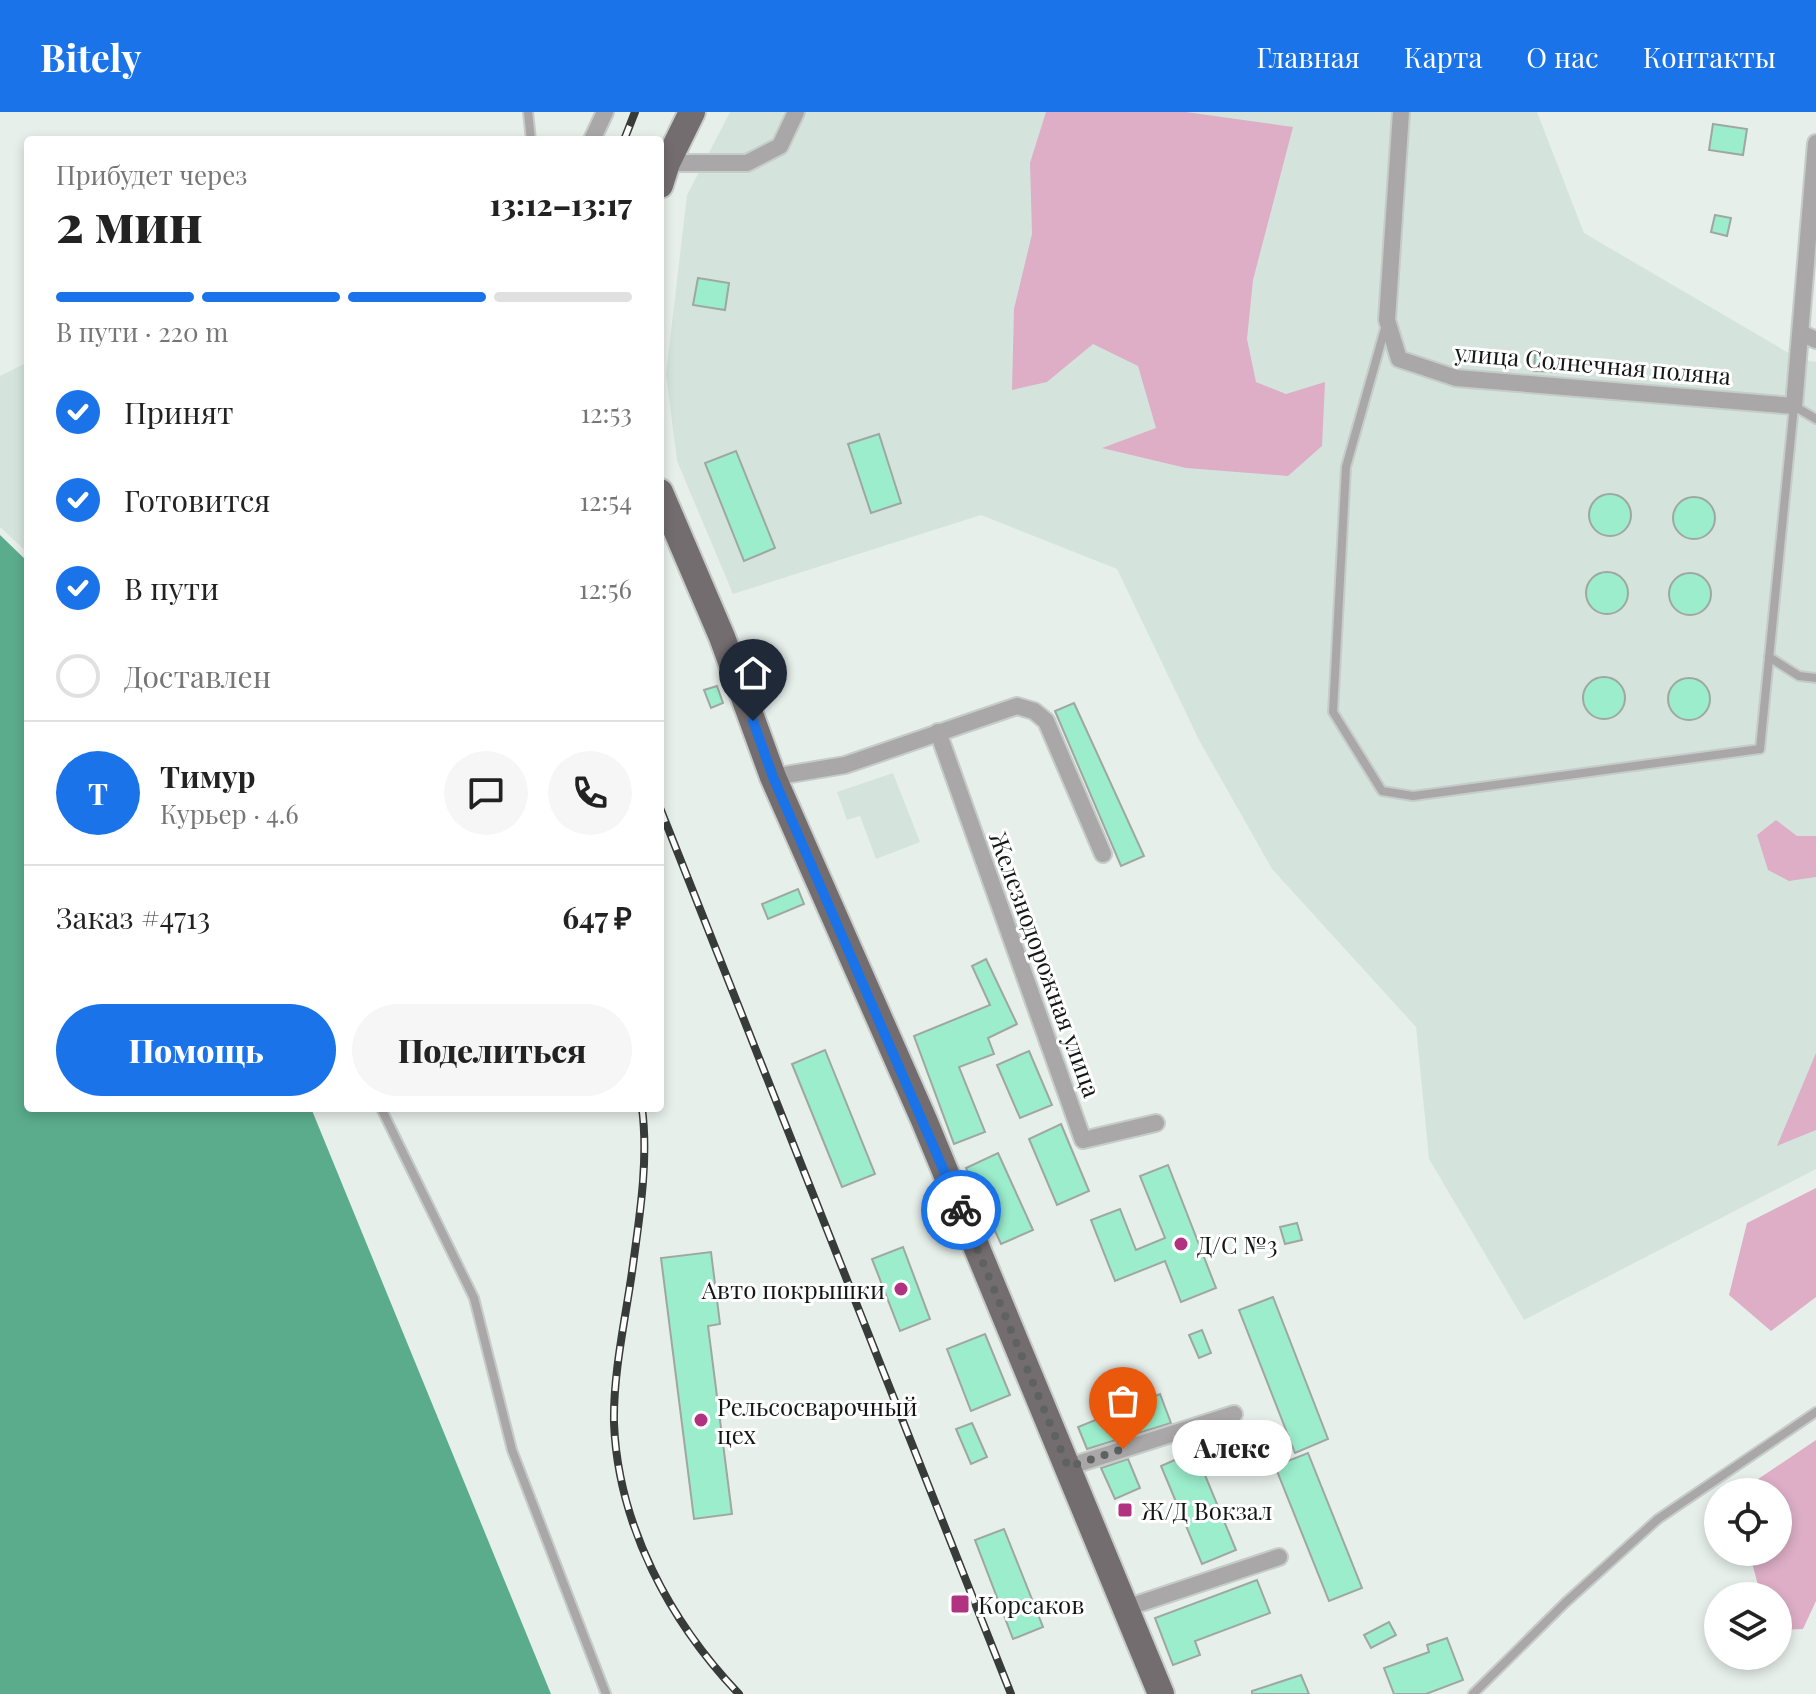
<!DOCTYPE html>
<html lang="ru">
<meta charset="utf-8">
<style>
:root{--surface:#fff;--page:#f6f6f6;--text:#222;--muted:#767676;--line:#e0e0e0;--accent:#1a73e8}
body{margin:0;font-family:"Playfair Display",serif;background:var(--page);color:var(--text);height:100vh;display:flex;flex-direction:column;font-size:30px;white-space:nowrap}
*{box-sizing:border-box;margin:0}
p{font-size:26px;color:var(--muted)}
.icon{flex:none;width:44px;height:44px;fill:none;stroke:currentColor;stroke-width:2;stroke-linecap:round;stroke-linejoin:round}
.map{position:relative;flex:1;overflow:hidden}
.panel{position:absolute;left:24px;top:24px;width:640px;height:976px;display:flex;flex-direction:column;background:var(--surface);border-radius:8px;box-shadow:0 4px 12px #0003}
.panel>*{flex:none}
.buttons{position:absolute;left:1704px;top:1366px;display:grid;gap:16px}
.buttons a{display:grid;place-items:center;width:88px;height:88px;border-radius:50%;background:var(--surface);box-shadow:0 4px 12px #0003;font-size:40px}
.pin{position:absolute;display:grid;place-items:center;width:68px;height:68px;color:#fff;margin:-82px -34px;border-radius:50% 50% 50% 0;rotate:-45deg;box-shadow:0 0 8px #0007}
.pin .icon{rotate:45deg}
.courier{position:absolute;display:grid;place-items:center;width:80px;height:80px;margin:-40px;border:6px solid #1a73e8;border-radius:50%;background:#fff;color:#222;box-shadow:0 2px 10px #0007}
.bubble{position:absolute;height:56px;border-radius:28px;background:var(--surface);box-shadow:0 4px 12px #0003;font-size:26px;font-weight:800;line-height:56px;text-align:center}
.summary em{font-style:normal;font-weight:800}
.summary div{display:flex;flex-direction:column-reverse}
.summary{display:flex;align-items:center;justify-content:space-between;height:136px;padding:0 32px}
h1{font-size:52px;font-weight:800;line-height:60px}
.bar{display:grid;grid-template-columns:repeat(4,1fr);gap:12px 8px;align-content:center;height:96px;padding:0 32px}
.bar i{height:10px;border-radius:6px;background:var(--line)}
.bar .on{background:var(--accent)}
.bar p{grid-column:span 4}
.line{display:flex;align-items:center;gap:20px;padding:0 32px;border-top:2px solid var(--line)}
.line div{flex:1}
.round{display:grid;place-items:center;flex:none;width:84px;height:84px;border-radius:42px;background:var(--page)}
ol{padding:0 32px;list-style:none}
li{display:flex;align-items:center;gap:24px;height:88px}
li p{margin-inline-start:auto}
li .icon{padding:8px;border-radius:50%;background:var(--accent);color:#fff;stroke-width:4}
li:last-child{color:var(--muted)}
li i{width:44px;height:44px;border:4px solid var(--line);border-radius:50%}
.button{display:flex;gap:16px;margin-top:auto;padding:16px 32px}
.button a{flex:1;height:92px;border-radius:48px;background:var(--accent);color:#fff;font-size:32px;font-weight:800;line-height:92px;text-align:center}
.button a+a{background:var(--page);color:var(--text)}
header{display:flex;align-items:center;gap:48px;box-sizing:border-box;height:112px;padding:0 40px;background:var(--accent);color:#fff}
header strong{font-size:38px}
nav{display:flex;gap:44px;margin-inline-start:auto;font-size:28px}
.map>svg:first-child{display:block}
.built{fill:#d4e4dd}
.green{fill:#ddaec6}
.water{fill:#5bac8d}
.building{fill:#9bedcc;stroke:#9fa7a3;stroke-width:2}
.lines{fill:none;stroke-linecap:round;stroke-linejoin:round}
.lane-casing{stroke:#c5ccc9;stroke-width:12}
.street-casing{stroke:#c5ccc9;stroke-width:20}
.primary-casing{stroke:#c5ccc9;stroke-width:30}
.lane{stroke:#aaa7a9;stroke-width:8}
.street{stroke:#aaa7a9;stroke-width:16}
.primary{stroke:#736d70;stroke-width:26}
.rail-casing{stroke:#373b39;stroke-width:8}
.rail{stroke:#fff;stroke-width:5;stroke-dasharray:15;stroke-linecap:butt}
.done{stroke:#5e6361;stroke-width:8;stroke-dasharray:0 14.4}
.route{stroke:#1a73e8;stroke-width:10}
.poi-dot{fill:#b03281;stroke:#fff;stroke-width:3}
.labels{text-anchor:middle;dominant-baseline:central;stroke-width:6;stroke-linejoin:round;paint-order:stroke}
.street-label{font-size:24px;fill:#141716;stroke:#fff}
.poi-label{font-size:24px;fill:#141716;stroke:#fff;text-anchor:start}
</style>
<header>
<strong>Bitely</strong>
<nav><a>Главная</a><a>Карта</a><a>О нас</a><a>Контакты</a></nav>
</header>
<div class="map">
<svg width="1816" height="1582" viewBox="0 0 1816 1582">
<rect width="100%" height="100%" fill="#e7efeb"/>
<!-- built -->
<g class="built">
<path d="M730 0H1537L1584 121 1799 247 1816 250V1057L1524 1208 1429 1047 1416 915 1272 757 1199 628 1117 457 981 403 733 482 677 349 666 262 687 83Z"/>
<path d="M28 250V441L0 415V264Z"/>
<path d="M893 661 920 730 876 747 860 704 847 708 837 680Z"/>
</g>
<!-- green -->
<g class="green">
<path d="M1046 0H1186L1293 15 1253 168 1247 227 1256 270 1286 282 1325 270 1322 334 1288 364 1186 356 1102 336 1156 316 1138 254 1093 232 1047 270 1012 278 1014 197 1032 122 1030 51Z"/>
<path d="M1776 708 1797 724H1816V765L1789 769 1768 758 1757 723Z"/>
<path d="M1816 941V1018L1777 1034Z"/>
<path d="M1816 1076V1185L1771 1219 1729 1183 1747 1111Z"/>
<path d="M1816 1328V1489L1803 1517 1778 1518V1484H1761L1749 1440H1778V1380H1739Z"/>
</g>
<!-- water -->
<path class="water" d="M0 423 28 450V996H311L551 1582H0Z"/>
<!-- building -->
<g class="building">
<path d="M1713 12 1747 17 1743 43 1709 38Z"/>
<path d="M1715 103 1731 106 1727 124 1711 120Z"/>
<path d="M698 166 729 171 725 198 693 193Z"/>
<path d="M1535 243 1566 245 1565 260 1534 259Z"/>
<path d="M879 322 901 391 871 401 848 332Z"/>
<path d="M736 339 775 436 744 449 705 351Z"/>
<circle cx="1610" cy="403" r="21"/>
<circle cx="1694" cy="406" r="21"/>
<circle cx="1607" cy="481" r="21"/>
<circle cx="1690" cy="482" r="21"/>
<circle cx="1604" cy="586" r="21"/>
<circle cx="1689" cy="587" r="21"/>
<path d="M717 574 723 591 711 596 704 578Z"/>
<path d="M1074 591 1144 744 1121 754 1055 599Z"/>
<path d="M798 777 804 792 768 807 762 792Z"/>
<path d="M986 847 1017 912 988 926 994 942 959 955 985 1020 954 1032 914 924 990 893 972 854Z"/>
<path d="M825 938 875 1062 842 1075 792 952Z"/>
<path d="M1029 939 1052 993 1020 1006 997 953Z"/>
<path d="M1061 1012 1089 1079 1057 1093 1029 1027Z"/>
<path d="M998 1041 1033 1118 1001 1132 966 1056Z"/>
<path d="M1168 1053 1216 1176 1181 1190 1165 1149 1115 1169 1091 1108 1120 1097 1136 1138 1165 1126 1140 1064Z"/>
<path d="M1297 1111 1302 1128 1285 1132 1280 1115Z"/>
<path d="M903 1135 930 1207 900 1219 872 1147Z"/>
<path d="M711 1140 720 1212 708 1214 732 1402 694 1407 661 1146Z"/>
<path d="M1273 1185 1328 1327 1295 1341 1239 1198Z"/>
<path d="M1202 1218 1211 1241 1199 1246 1189 1223Z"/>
<path d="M985 1222 1010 1283 971 1299 947 1237Z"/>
<path d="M1160 1282 1171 1311 1087 1337 1078 1315Z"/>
<path d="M972 1311 987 1345 971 1352 956 1317Z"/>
<path d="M1195 1339 1236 1438 1202 1452 1161 1354Z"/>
<path d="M1308 1341 1362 1476 1329 1489 1275 1354Z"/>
<path d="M1128 1347 1140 1376 1115 1387 1101 1356Z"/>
<path d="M1004 1417 1043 1515 1013 1527 975 1428Z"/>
<path d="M1257 1468 1270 1501 1195 1529 1200 1543 1173 1553 1155 1506Z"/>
<path d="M1389 1510 1396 1523 1371 1536 1364 1523Z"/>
<path d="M1447 1526 1463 1568 1426 1582H1394L1384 1556 1429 1540 1427 1533Z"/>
<path d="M1301 1563 1309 1582H1252V1579Z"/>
</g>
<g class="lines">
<defs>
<g id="lane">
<path d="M528 0 531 28"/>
<path d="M1386 213 1346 355 1333 600 1382 679 1413 684 1760 637 1794 294 1816 307"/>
<path d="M1769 545 1799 564 1816 566"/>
<path d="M381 996 474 1186 512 1338 606 1582"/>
<path d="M1473 1582 1565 1491 1658 1407 1816 1300"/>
</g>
<g id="street">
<path d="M1401 0 1387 208 1399 247 1456 266 1794 294 1816 31"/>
<path d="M592 28 605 0"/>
<path d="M667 51H747L780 34 796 0"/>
<path d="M1801 221 1816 228"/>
<path d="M938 620 1083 1028 1156 1011"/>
<path d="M773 665 845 653 1017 594 1034 599 1046 609 1103 742"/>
<path d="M1068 1355 1234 1302"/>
<path d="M1126 1496 1279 1445"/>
</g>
<g id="primary">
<path d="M660 73 667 51 692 0"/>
<path d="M660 380 722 525 773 665 924 1008 1161 1582"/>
</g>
</defs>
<!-- lane casing -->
<use href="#lane" class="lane-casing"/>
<!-- street casing -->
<use href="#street" class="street-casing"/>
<!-- primary casing -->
<use href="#primary" class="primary-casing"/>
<!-- lane -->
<use href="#lane" class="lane"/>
<!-- street -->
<use href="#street" class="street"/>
<!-- primary -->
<use href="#primary" class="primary"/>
<defs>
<g id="rail">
<path d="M624 28 635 0"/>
<path d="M660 696 1011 1582"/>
<path d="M642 996C649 1049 639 1108 632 1160 625 1209 613 1262 614 1311 618 1413 670 1510 739 1582"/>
</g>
</defs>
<!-- rail casing -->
<use href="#rail" class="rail-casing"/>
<!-- rail -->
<use href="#rail" class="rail"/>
</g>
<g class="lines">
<!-- done -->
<path class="done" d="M961 1098 1068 1355 1123 1337"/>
<!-- route -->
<path class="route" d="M753 609 773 665 961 1098"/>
</g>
<!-- markers -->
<g class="poi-dot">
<circle cx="1181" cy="1132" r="8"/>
<circle cx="901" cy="1177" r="8"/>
<circle cx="701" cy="1308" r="8"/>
<rect x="1117" y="1390" width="16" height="16" rx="4"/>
<rect x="950" y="1482" width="20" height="20" rx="4"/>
</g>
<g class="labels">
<!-- street labels -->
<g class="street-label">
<text transform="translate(1593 251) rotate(5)">улица Солнечная поляна</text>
<text transform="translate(1046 852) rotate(70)">Железнодорожная улица</text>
</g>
<!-- poi labels -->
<g class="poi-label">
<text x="1197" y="1132">Д/С №3</text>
<text x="885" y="1177" text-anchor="end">Авто покрышки</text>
<text x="717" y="1294">Рельсосварочный<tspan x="717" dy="28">цех</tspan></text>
<text x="1141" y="1398">Ж/Д Вокзал</text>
<text x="978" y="1492">Корсаков</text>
</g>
</g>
</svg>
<div class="buttons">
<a><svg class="icon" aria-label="locate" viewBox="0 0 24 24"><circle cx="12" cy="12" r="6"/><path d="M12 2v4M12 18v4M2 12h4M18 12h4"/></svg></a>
<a><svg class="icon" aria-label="layers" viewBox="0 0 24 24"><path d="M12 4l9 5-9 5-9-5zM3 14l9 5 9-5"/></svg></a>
</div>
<div class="pin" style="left:1123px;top:1337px;background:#ea580c"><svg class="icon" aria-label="bag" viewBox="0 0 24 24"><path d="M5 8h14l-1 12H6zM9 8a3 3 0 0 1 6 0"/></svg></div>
<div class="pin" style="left:753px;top:609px;background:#1f2937"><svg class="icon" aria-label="home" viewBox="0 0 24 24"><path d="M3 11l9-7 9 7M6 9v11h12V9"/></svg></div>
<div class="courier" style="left:961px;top:1098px"><svg class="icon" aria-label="bike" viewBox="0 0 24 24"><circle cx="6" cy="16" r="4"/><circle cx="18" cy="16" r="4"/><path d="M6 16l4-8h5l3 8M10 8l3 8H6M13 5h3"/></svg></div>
<div class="bubble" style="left:1172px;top:1308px;width:120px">Алекс</div>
<section class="panel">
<div class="summary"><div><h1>2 мин</h1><p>Прибудет через</p></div><em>13:12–13:17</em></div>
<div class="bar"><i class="on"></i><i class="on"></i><i class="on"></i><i></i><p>В пути · 220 m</p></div>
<ol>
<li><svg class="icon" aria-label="check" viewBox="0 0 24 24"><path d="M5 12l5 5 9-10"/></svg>Принят<p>12:53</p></li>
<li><svg class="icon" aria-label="check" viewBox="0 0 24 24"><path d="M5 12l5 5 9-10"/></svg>Готовится<p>12:54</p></li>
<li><svg class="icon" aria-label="check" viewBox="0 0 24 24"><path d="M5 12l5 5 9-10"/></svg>В пути<p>12:56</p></li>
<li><i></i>Доставлен</li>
</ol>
<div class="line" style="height:144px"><b class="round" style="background:var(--accent);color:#fff">Т</b><div><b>Тимур</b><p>Курьер · 4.6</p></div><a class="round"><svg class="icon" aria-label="chat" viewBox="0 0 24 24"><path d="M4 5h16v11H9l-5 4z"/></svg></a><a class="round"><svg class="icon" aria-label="phone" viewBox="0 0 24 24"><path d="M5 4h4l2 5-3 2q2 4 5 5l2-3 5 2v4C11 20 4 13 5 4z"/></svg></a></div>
<div class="line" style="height:104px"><div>Заказ #4713</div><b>647 ₽</b></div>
<div class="button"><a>Помощь</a><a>Поделиться</a></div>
</section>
</div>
